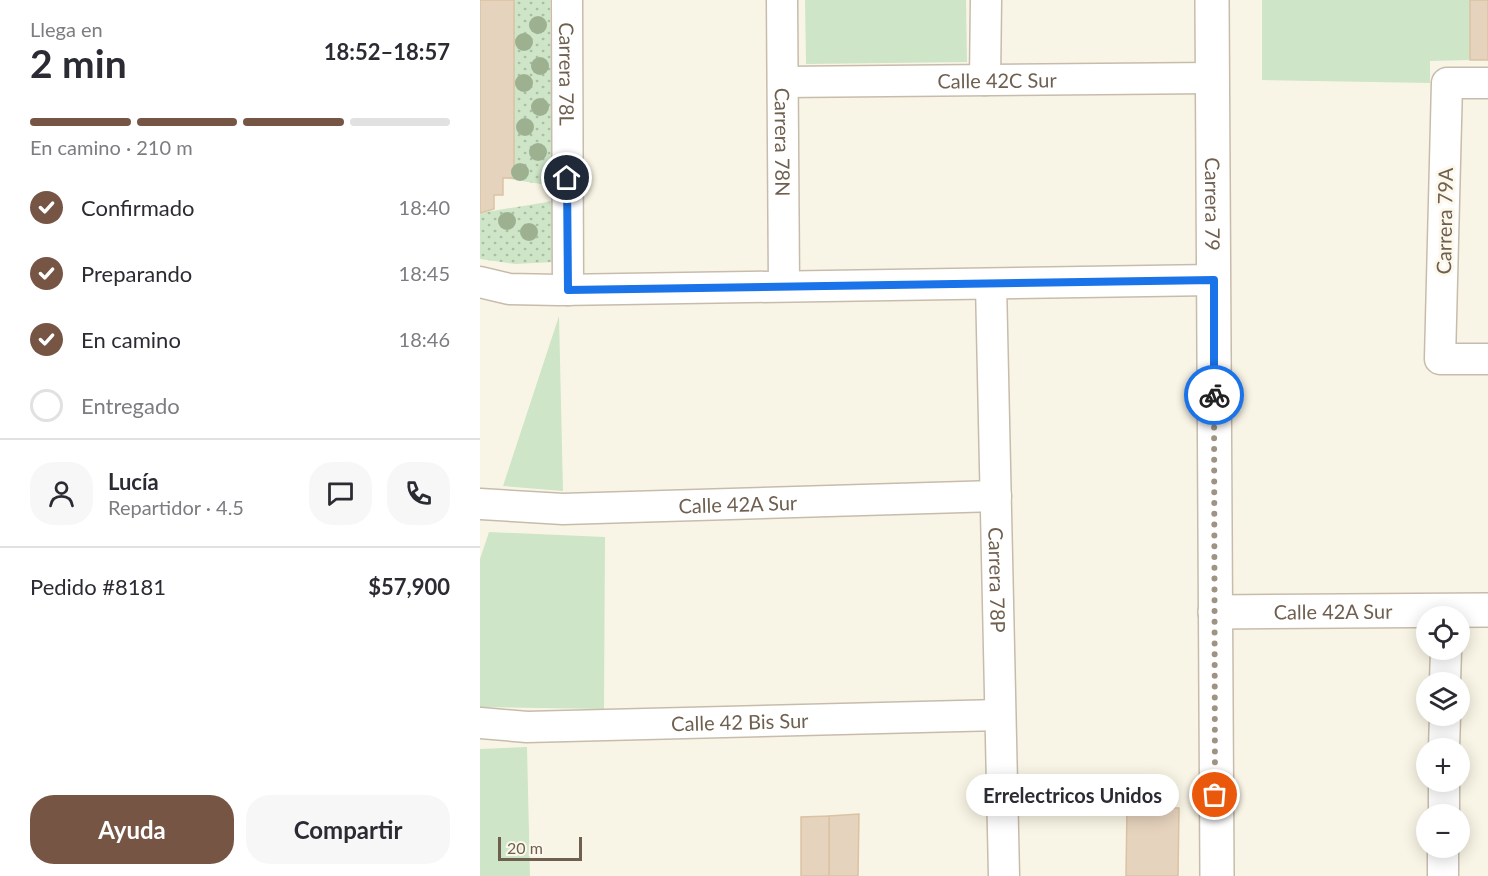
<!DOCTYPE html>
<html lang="es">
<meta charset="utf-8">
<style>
:root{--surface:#fff;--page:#f7f7f7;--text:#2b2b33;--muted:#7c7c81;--line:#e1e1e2;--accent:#775545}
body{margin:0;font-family:Lato,sans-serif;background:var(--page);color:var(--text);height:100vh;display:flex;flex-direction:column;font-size:22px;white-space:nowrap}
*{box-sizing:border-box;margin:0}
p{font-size:20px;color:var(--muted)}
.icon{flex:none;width:33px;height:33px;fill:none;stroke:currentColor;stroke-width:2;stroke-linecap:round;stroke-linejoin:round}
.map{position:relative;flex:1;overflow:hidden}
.side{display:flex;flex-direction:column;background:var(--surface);width:480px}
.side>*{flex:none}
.tools{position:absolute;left:936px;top:606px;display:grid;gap:12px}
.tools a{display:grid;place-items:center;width:54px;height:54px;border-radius:50%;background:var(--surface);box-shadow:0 3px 15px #0003;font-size:30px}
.scale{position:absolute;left:18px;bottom:15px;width:84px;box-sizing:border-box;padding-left:6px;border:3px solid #6f5f4f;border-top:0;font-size:16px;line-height:21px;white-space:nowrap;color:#6f5f4f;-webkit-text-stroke:4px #fcf8ec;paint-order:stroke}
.pin{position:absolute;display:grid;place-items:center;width:51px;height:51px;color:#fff;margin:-26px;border:3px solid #fff;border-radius:50%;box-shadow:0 2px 6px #0007}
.courier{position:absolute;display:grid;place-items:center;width:60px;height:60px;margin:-30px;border:4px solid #1a73e8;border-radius:50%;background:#fff;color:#222;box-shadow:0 2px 8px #0007}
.bubble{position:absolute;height:42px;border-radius:21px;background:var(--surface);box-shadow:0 3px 15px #0003;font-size:20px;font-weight:700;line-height:42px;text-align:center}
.summary em{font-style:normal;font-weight:700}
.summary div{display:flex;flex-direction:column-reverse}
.summary{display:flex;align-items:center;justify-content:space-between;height:102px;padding:0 30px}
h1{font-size:39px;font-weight:700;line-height:45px}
.bar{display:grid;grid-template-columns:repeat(4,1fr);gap:9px 6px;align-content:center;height:72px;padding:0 30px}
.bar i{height:8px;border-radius:4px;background:var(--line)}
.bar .active{background:var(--accent)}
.bar p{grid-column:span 4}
.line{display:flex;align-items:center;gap:15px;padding:0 30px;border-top:2px solid var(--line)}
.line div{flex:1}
.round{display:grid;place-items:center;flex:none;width:63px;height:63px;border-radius:24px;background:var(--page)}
ol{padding:0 30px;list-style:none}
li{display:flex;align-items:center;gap:18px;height:66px}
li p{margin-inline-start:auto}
li .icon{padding:6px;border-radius:50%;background:var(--accent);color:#fff;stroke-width:4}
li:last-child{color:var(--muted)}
li i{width:33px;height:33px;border:3px solid var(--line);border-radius:50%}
.action{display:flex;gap:12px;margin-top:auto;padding:12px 30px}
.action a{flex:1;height:69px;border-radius:24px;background:var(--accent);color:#fff;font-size:24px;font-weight:700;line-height:69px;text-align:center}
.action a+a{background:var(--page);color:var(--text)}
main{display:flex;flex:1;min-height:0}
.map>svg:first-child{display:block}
.grass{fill:url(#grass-dots)}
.green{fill:#cee5c7}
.building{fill:#e6d3bd;stroke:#dbc2a4;stroke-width:1.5}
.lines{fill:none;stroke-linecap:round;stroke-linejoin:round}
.minor-casing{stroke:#c7bcac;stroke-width:33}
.tertiary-casing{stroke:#c7bcac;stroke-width:36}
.minor{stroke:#fff;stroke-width:30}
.tertiary{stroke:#fff;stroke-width:33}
.tree{fill:#9db191}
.done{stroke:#9f9484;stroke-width:6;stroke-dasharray:0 10.8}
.route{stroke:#1a73e8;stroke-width:8}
.labels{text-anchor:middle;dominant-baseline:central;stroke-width:6;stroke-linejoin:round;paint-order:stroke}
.street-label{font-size:20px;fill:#6f5f4f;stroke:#fcf8ec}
</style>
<main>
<section class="side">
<div class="summary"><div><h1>2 min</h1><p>Llega en</p></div><em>18:52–18:57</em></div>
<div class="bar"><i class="active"></i><i class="active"></i><i class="active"></i><i></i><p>En camino · 210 m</p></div>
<ol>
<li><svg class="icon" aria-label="check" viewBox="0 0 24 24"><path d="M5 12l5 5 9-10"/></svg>Confirmado<p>18:40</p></li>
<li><svg class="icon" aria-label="check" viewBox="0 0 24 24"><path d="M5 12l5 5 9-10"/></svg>Preparando<p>18:45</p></li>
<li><svg class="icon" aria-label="check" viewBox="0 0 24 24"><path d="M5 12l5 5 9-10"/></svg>En camino<p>18:46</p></li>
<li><i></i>Entregado</li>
</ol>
<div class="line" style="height:108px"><a class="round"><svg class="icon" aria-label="person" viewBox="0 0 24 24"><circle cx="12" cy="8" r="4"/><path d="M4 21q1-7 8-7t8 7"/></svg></a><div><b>Lucía</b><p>Repartidor · 4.5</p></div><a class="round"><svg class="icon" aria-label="chat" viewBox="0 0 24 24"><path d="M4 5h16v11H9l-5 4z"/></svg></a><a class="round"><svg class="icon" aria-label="phone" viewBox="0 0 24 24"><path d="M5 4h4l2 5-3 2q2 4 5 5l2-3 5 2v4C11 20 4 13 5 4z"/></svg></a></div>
<div class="line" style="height:78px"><div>Pedido #8181</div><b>$57,900</b></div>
<div class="action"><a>Ayuda</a><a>Compartir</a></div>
</section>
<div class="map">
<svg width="1008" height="876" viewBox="0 0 1008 876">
<defs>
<pattern id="grass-dots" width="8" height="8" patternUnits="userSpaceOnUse" patternTransform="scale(1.5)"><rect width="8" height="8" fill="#cee5c7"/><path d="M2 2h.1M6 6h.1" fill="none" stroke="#abbda4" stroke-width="1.8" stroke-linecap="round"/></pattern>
</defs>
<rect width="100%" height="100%" fill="#f9f5e6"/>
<!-- grass -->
<g class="grass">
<path d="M34 0H70L73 186 23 178 34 177Z"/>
<path d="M73 201 74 262 35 264 0 259V213Z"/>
</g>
<!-- green -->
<g class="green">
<path d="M325 0H486L487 62 326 64Z"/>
<path d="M782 0H990V60L950 61V83L782 80Z"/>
<path d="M79 316 83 491 23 486Z"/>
<path d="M9 532 125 537 124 709 0 707V559Z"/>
<path d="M47 747 50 876H0V749Z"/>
</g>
<!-- building -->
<g class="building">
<path d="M0 0H34V178H23V195H14V209L0 213Z"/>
<rect x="990" y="0" width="18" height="60"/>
<path d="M647 807 699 808 698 876H646Z"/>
<path d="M379 814 378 876H349V816Z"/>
<path d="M349 816V876H321V817Z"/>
</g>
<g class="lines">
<defs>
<g id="minor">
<path id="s1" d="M87 0 88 290"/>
<path id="s2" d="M302 0 304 286"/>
<path d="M505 80 506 0"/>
<path id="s3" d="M303 82 732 78"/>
<path d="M1008 83H967L960 359H1008"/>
<path d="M0 282 29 289 79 290 733 280"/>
<path id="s4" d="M511 284 524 876"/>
<path id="s5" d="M0 504 83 509 516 496"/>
<path d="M965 682 966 650"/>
<path id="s6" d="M0 723 47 727 520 715"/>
<path d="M964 748 965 716"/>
<path d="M964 814V782"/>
<path d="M963 876V848"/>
</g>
<g id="tertiary">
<path id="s7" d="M732 0 737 876"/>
<path id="s8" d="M735 612 1008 610"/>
</g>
</defs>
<!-- minor casing -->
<use href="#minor" class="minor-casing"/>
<!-- tertiary casing -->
<use href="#tertiary" class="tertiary-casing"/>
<!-- minor -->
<use href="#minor" class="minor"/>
<!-- tertiary -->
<use href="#tertiary" class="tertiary"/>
</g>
<!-- trees -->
<g class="tree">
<circle cx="58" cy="25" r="9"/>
<circle cx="44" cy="42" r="9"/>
<circle cx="60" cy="66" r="9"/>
<circle cx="44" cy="83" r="9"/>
<circle cx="60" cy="107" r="9"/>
<circle cx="45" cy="127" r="9"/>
<circle cx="58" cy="152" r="9"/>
<circle cx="40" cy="172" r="9"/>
<circle cx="27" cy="221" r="9"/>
<circle cx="49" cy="232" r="9"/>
</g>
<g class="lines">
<!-- done -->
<path class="done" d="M734 395 735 795"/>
<!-- route -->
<path class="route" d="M87 178 88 290 734 280V395"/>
</g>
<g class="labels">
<!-- street labels -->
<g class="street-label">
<text stroke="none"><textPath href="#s1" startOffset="74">Carrera 78L</textPath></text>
<text stroke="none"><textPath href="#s3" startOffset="214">Calle 42C Sur</textPath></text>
<text stroke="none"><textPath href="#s2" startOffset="142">Carrera 78N</textPath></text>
<text stroke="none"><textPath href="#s7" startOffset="204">Carrera 79</textPath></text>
<text transform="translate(964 221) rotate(-89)">Carrera 79A</text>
<text stroke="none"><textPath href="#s5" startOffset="258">Calle 42A Sur</textPath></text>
<text stroke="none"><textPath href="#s4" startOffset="296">Carrera 78P</textPath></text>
<text stroke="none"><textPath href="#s8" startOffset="118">Calle 42A Sur</textPath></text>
<text stroke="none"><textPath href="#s6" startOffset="260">Calle 42 Bis Sur</textPath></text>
</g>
</g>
</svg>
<div class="tools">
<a><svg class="icon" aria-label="locate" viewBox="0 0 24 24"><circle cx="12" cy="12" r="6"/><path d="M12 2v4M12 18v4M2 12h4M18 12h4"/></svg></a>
<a><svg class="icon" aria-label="layers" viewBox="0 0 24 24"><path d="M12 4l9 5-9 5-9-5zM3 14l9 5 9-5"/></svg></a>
<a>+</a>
<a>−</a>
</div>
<div class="scale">20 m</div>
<div class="pin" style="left:735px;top:795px;background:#ea580c"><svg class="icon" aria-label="bag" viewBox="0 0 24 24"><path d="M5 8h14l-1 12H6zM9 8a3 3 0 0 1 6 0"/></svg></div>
<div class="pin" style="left:87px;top:178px;background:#1f2937"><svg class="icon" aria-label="home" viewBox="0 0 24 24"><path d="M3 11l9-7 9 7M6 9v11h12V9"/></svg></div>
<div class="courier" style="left:734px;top:395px"><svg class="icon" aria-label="bike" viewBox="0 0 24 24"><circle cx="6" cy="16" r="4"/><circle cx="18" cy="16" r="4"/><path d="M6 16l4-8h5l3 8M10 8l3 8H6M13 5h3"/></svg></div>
<div class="bubble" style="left:486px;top:774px;width:213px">Errelectricos Unidos</div>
</div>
</main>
